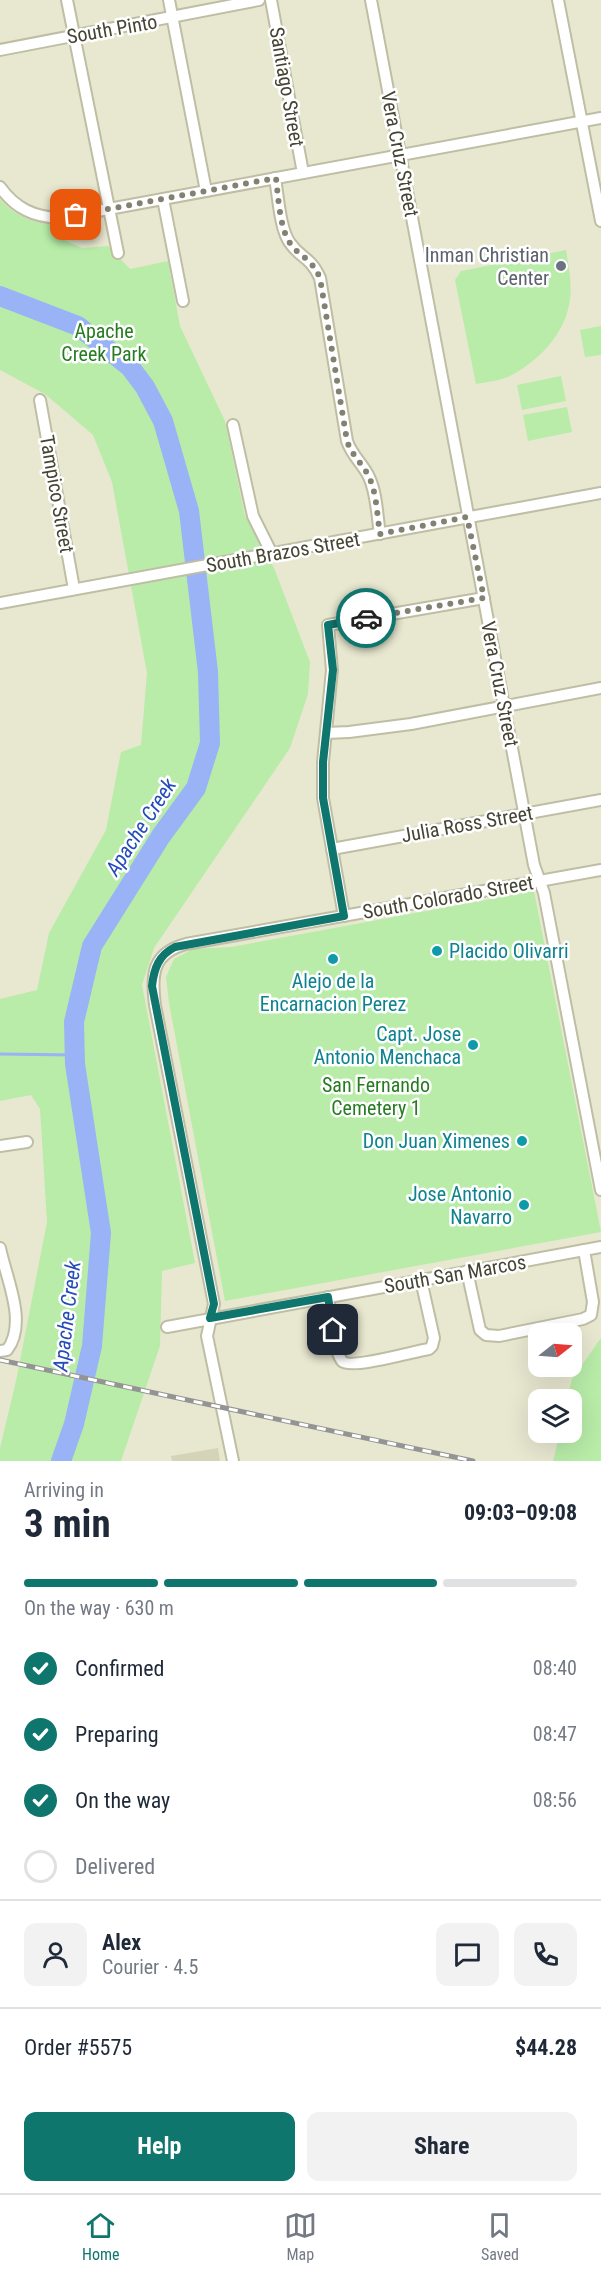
<!DOCTYPE html>
<meta charset="utf-8">
<style>
:root{--surface:#fff;--page:#f2f2f3;--text:#1f2937;--muted:#747a83;--line:#e0e1e3;--accent:#0f766e}
body{margin:0;font-family:"Roboto Condensed",sans-serif;background:var(--page);color:var(--text);height:100vh;display:flex;flex-direction:column;font-size:22px;white-space:nowrap}
*{box-sizing:border-box;margin:0}
p{font-size:20px;color:var(--muted)}
.icon{flex:none;width:33px;height:33px;fill:none;stroke:currentColor;stroke-width:2;stroke-linecap:round;stroke-linejoin:round}
.map{position:relative;height:1461px;overflow:hidden}
.panel{display:flex;flex-direction:column;background:var(--surface);flex:1}
.panel>*{flex:none}
.needle{width:39px;rotate:73deg}
.fabs{position:absolute;left:528px;top:1323px;display:grid;gap:12px}
.fabs a{display:grid;place-items:center;width:54px;height:54px;border-radius:12px;background:var(--surface);box-shadow:0 6px 24px #0002;font-size:30px}
.pin{position:absolute;display:grid;place-items:center;width:51px;height:51px;color:#fff;margin:-26px;border-radius:12px;box-shadow:0 3px 9px #0006}
.courier{position:absolute;display:grid;place-items:center;width:60px;height:60px;margin:-30px;border:4px solid #0f766e;border-radius:50%;background:#fff;color:#222;box-shadow:0 2px 8px #0007}
.head em{font-style:normal;font-weight:700}
.head div{display:flex;flex-direction:column-reverse}
.head{display:flex;align-items:center;justify-content:space-between;height:102px;padding:0 24px}
h1{font-size:39px;font-weight:700;line-height:45px}
.bar{display:grid;grid-template-columns:repeat(4,1fr);gap:9px 6px;align-content:center;height:72px;padding:0 24px}
.bar i{height:8px;border-radius:4px;background:var(--line)}
.bar .current{background:var(--accent)}
.bar p{grid-column:span 4}
.line{display:flex;align-items:center;gap:15px;padding:0 24px;border-top:2px solid var(--line)}
.line div{flex:1}
.round{display:grid;place-items:center;flex:none;width:63px;height:63px;border-radius:12px;background:var(--page)}
ol{padding:0 24px;list-style:none}
li{display:flex;align-items:center;gap:18px;height:66px}
li p{margin-inline-start:auto}
li .icon{padding:6px;border-radius:50%;background:var(--accent);color:#fff;stroke-width:4}
li:last-child{color:var(--muted)}
li i{width:33px;height:33px;border:3px solid var(--line);border-radius:50%}
.primary-button{display:flex;gap:12px;margin-top:auto;padding:12px 24px}
.primary-button a{flex:1;height:69px;border-radius:12px;background:var(--accent);color:#fff;font-size:24px;font-weight:700;line-height:69px;text-align:center}
.primary-button a+a{background:var(--page);color:var(--text)}
.tab-bar{display:flex;justify-content:space-around;align-items:center;height:84px;border-top:2px solid var(--line);background:var(--surface);font-size:16px;color:var(--muted)}
.tab-bar a{display:grid;justify-items:center;gap:3px}
.tab-bar .current{color:var(--accent)}
.map>svg:first-child{display:block}
.residential{fill:#e8e8d1;fill-rule:evenodd}
.green{fill:#b8eca8}
.lines{fill:none;stroke-linecap:round;stroke-linejoin:round}
.stream{stroke:#99b3f6;stroke-width:3}
.river{stroke:#99b3f6;stroke-width:20}
.building{fill:#d6d4b8}
.minor-casing{stroke:#bfbea5;stroke-width:14}
.minor{stroke:#fff;stroke-width:10}
.rail-casing{stroke:#949494;stroke-width:5}
.rail{stroke:#fff;stroke-width:3;stroke-dasharray:9;stroke-linecap:butt}
.done{stroke:#838171;stroke-width:6;stroke-dasharray:0 10.8}
.route{stroke:#0f766e;stroke-width:8}
.worship-dot{fill:#6b7280;stroke:#fff;stroke-width:2}
.culture-dot{fill:#0f9aa8;stroke:#fff;stroke-width:2}
.labels{text-anchor:middle;dominant-baseline:central;stroke-width:5;stroke-linejoin:round;paint-order:stroke}
.street-label{font-size:20px;fill:#464433;stroke:#fff}
.worship-label{font-size:20px;fill:#5b616d;stroke:#fff;text-anchor:end}
.park-label{font-size:20px;fill:#277c21;stroke:#fff}
.culture-label{font-size:20px;fill:#0d838f;stroke:#fff;text-anchor:end}
.water-label{font-size:21px;font-style:italic;fill:#234bba;stroke:#fff}
</style>
<div class="map">
<svg width="601" height="1461" viewBox="0 0 601 1461">
<rect width="100%" height="100%" fill="#f3f3e3"/>
<!-- residential -->
<path class="residential" d="M0 0H601V1461H0ZM538 1334H572V1366H538ZM538 1400H572V1432H538Z"/>
<!-- green -->
<g class="green">
<path d="M0 199C17 218 35 224 60 225L62 239 82 248 108 246 130 269 168 261 180 326 225 421 245 516 274 568 310 662 308 694 290 748 154 948 142 985 195 1263 162 1271 160 1346 121 1461H0V1448L16 1381 47 1222 40 1109 31 1095 0 1101V999L37 990 49 933 106 830 121 752 141 745 147 673 112 482 93 435 45 394 0 370Z"/>
<path d="M566 250C569 268 573 287 569 305 563 337 536 363 508 377 498 381 486 382 476 384L455 280 461 271Z"/>
<path d="M601 326V355L585 357 580 330Z"/>
<path d="M561 376 566 401 522 410 517 385Z"/>
<path d="M567 407 572 432 528 441 523 415Z"/>
<path d="M534 891 601 1232 225 1301 169 1003 166 977 174 959 193 949 231 947Z"/>
<path d="M601 1338V1461H553L560 1433 572 1432V1400L567 1399 572 1379Z"/>
</g>
<g class="lines">
<!-- stream -->
<path class="stream" d="M0 1054 75 1055"/>
<!-- river -->
<path class="river" d="M0 296 78 326 130 367 145 387 163 421 189 511 208 672 210 743 196 788 161 836 92 946 74 1022 75 1064 101 1233 92 1346 74 1424 61 1461"/>
</g>
<!-- building -->
<path class="building" d="M218 1448 220 1461H172L171 1456Z"/>
<g class="lines">
<defs>
<g id="minor">
<path d="M67 0 118 253"/>
<path d="M169 0 206 191"/>
<path d="M271 0 303 173"/>
<path d="M371 0 534 865 544 893 601 1190"/>
<path d="M558 0 601 221"/>
<path d="M0 50 259 0"/>
<path d="M275 178C278 195 280 230 290 243 301 259 310 256 320 278L347 441C352 456 363 464 369 477 377 494 377 516 380 534"/>
<path d="M0 187C16 209 34 217 60 218L601 118"/>
<path d="M163 199 183 301"/>
<path d="M40 400 74 589"/>
<path d="M233 425 253 516 272 554"/>
<path d="M0 603 601 493"/>
<path d="M326 733 349 732 411 724 601 688"/>
<path d="M332 849 601 800"/>
<path d="M344 916 323 798V762L332 670 328 625 484 598"/>
<path d="M0 1146 27 1142"/>
<path d="M0 1248C6 1278 28 1323 7 1350L0 1351"/>
<path d="M467 1271 480 1330 486 1335 499 1336 583 1319 591 1315 593 1302 584 1250"/>
<path d="M328 1297C330 1310 334 1352 342 1361 350 1370 415 1351 429 1349L432 1346 434 1338 421 1280"/>
<path d="M167 1327 601 1247"/>
<path d="M233 1461 207 1336 214 1304 155 1005C151 975 152 953 186 944L601 870"/>
</g>
</defs>
<!-- minor casing -->
<use href="#minor" class="minor-casing"/>
<!-- minor -->
<use href="#minor" class="minor"/>
<defs>
<path id="rail" d="M0 1360 473 1461"/>
</defs>
<!-- rail casing -->
<use href="#rail" class="rail-casing"/>
<!-- rail -->
<use href="#rail" class="rail"/>
</g>
<g class="lines">
<!-- done -->
<path class="done" d="M76 215 276 178C278 195 280 230 290 243 301 259 310 256 320 278L347 441C352 456 363 464 369 477 377 494 377 516 380 534L467 517 484 598 366 618"/>
<!-- route -->
<path class="route" d="M333 1330 328 1297 210 1318 214 1304 152 986C154 968 159 955 175 947L344 916 323 798V762L333 670 328 625 366 618"/>
</g>
<!-- markers -->
<circle class="worship-dot" cx="561" cy="266" r="6"/>
<g class="culture-dot">
<circle cx="437" cy="951" r="6"/>
<circle cx="333" cy="959" r="6"/>
<circle cx="473" cy="1045" r="6"/>
<circle cx="522" cy="1141" r="6"/>
<circle cx="524" cy="1205" r="6"/>
</g>
<g class="labels">
<!-- street labels -->
<g class="street-label">
<text transform="translate(112 29) rotate(-10)">South Pinto</text>
<text transform="translate(287 87) rotate(80)">Santiago Street</text>
<text transform="translate(400 154) rotate(79)">Vera Cruz Street</text>
<text transform="translate(57 494) rotate(80)">Tampico Street</text>
<text transform="translate(283 552) rotate(-10)">South Brazos Street</text>
<text transform="translate(500 684) rotate(79)">Vera Cruz Street</text>
<text transform="translate(467 824) rotate(-10)">Julia Ross Street</text>
<text transform="translate(448 897) rotate(-10)">South Colorado Street</text>
<text transform="translate(455 1274) rotate(-10)">South San Marcos</text>
</g>
<!-- worship labels -->
<g class="worship-label">
<text x="549" y="255">Inman Christian<tspan x="549" dy="23">Center</tspan></text>
</g>
<!-- park labels -->
<g class="park-label">
<text x="104" y="331">Apache<tspan x="104" dy="23">Creek Park</tspan></text>
<text x="376" y="1085">San Fernando<tspan x="376" dy="23">Cemetery 1</tspan></text>
</g>
<!-- culture labels -->
<g class="culture-label">
<text x="449" y="951" text-anchor="start">Placido Olivarri</text>
<text x="333" y="981" text-anchor="middle">Alejo de la<tspan x="333" dy="23">Encarnacion Perez</tspan></text>
<text x="461" y="1034">Capt. Jose<tspan x="461" dy="23">Antonio Menchaca</tspan></text>
<text x="510" y="1141">Don Juan Ximenes</text>
<text x="512" y="1194">Jose Antonio<tspan x="512" dy="23">Navarro</tspan></text>
</g>
<!-- water labels -->
<g class="water-label">
<text transform="translate(141 827) rotate(-57)">Apache Creek</text>
<text transform="translate(67 1316) rotate(-83)">Apache Creek</text>
</g>
</g>
</svg>
<div class="fabs">
<a><svg class="needle" viewBox="-14 -14 28 28"><path d="M0-13l5 13h-10z" fill="#e53935"/><path d="M0 13l5-13h-10z" fill="#747a83"/></svg></a>
<a><svg class="icon" aria-label="layers" viewBox="0 0 24 24"><path d="M12 4l9 5-9 5-9-5zM3 14l9 5 9-5"/></svg></a>
</div>
<div class="pin" style="left:76px;top:215px;background:#ea580c"><svg class="icon" aria-label="bag" viewBox="0 0 24 24"><path d="M5 8h14l-1 12H6zM9 8a3 3 0 0 1 6 0"/></svg></div>
<div class="pin" style="left:333px;top:1330px;background:#1f2937"><svg class="icon" aria-label="home" viewBox="0 0 24 24"><path d="M3 11l9-7 9 7M6 9v11h12V9"/></svg></div>
<div class="courier" style="left:366px;top:618px"><svg class="icon" aria-label="car" viewBox="0 0 24 24"><path d="M5 17H2v-5l4-1 3-4h7l3 4 3 1v5h-3M9 17h6M6 11h13"/><circle cx="7" cy="17" r="2"/><circle cx="17" cy="17" r="2"/></svg></div>
</div>
<section class="panel">
<div class="head"><div><h1>3 min</h1><p>Arriving in</p></div><em>09:03–09:08</em></div>
<div class="bar"><i class="current"></i><i class="current"></i><i class="current"></i><i></i><p>On the way · 630 m</p></div>
<ol>
<li><svg class="icon" aria-label="check" viewBox="0 0 24 24"><path d="M5 12l5 5 9-10"/></svg>Confirmed<p>08:40</p></li>
<li><svg class="icon" aria-label="check" viewBox="0 0 24 24"><path d="M5 12l5 5 9-10"/></svg>Preparing<p>08:47</p></li>
<li><svg class="icon" aria-label="check" viewBox="0 0 24 24"><path d="M5 12l5 5 9-10"/></svg>On the way<p>08:56</p></li>
<li><i></i>Delivered</li>
</ol>
<div class="line" style="height:108px"><a class="round"><svg class="icon" aria-label="person" viewBox="0 0 24 24"><circle cx="12" cy="8" r="4"/><path d="M4 21q1-7 8-7t8 7"/></svg></a><div><b>Alex</b><p>Courier · 4.5</p></div><a class="round"><svg class="icon" aria-label="chat" viewBox="0 0 24 24"><path d="M4 5h16v11H9l-5 4z"/></svg></a><a class="round"><svg class="icon" aria-label="phone" viewBox="0 0 24 24"><path d="M5 4h4l2 5-3 2q2 4 5 5l2-3 5 2v4C11 20 4 13 5 4z"/></svg></a></div>
<div class="line" style="height:78px"><div>Order #5575</div><b>$44.28</b></div>
<div class="primary-button"><a>Help</a><a>Share</a></div>
</section>
<nav class="tab-bar">
<a class="current"><svg class="icon" aria-label="home" viewBox="0 0 24 24"><path d="M3 11l9-7 9 7M6 9v11h12V9"/></svg>Home</a>
<a><svg class="icon" aria-label="map" viewBox="0 0 24 24"><path d="M3 6l6-2 6 2 6-2v14l-6 2-6-2-6 2zM9 4v14M15 6v14"/></svg>Map</a>
<a><svg class="icon" aria-label="saved" viewBox="0 0 24 24"><path d="M7 4h10v16l-5-4-5 4z"/></svg>Saved</a>
</nav>
